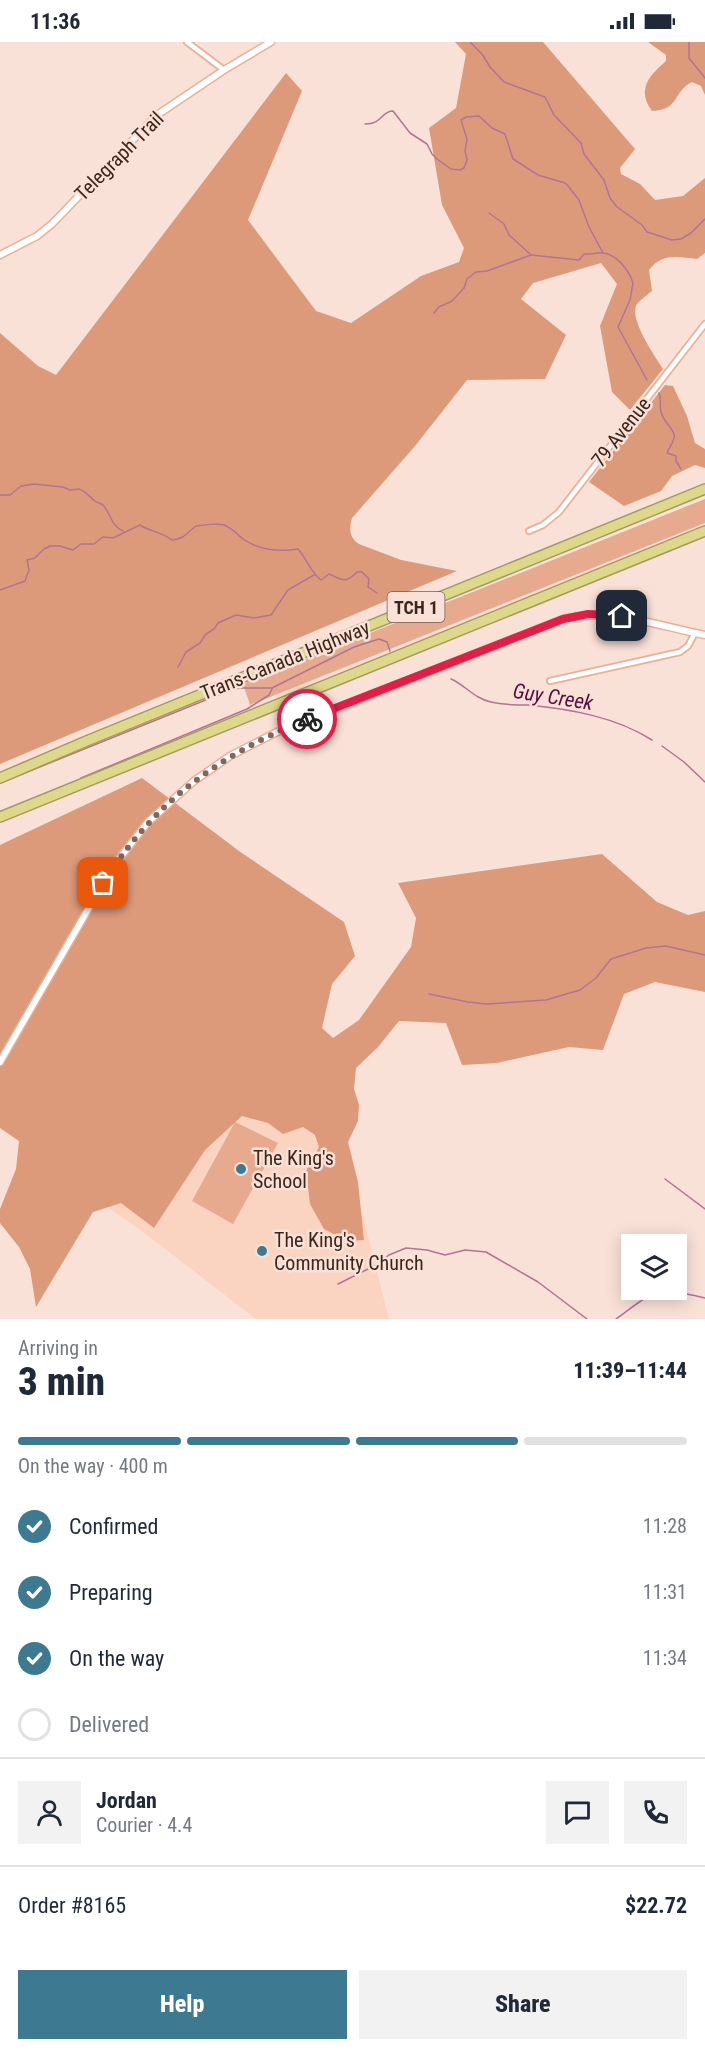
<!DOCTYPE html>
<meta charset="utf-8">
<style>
:root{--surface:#fff;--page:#f2f2f3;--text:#1f2937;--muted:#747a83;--line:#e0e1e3;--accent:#3d7990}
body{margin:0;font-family:"Roboto Condensed",sans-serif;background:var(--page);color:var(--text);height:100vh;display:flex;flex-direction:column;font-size:22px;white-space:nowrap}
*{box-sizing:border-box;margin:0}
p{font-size:20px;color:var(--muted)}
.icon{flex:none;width:33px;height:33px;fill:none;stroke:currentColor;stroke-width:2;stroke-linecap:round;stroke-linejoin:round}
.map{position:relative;height:1277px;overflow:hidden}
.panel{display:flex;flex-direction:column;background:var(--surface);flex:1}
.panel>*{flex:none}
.fabs{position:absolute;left:621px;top:1192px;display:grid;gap:12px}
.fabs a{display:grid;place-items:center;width:66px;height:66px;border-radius:0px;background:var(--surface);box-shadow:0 3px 15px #0003;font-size:30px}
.pin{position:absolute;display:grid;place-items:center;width:51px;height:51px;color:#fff;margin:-26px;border-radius:12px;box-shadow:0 3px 9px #0006}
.courier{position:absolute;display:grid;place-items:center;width:60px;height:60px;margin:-30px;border:4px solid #e11d48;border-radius:50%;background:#fff;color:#222;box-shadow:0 2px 8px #0007}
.summary em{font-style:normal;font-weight:800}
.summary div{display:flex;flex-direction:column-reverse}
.summary{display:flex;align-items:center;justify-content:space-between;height:102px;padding:0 18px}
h1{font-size:39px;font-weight:800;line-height:45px}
.bar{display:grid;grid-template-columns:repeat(4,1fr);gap:9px 6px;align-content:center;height:72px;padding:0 18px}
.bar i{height:8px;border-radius:4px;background:var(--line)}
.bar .current{background:var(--accent)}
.bar p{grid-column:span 4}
.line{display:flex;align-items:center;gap:15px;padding:0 18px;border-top:2px solid var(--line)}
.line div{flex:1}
.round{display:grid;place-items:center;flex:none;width:63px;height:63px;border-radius:0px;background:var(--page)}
ol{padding:0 18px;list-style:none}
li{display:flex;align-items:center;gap:18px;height:66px}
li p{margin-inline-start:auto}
li .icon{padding:6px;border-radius:50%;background:var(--accent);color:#fff;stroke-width:4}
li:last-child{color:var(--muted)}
li i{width:33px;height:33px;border:3px solid var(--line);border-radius:50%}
.button{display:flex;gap:12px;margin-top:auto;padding:12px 18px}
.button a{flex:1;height:69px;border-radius:0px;background:var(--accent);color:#fff;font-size:24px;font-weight:800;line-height:69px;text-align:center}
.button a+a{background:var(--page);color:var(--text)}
.status{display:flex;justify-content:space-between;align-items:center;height:42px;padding:0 30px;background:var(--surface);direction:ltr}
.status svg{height:16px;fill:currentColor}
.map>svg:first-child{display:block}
.built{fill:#fbd3c1}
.green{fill:#e7aa8e}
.forest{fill:#dd9a7b}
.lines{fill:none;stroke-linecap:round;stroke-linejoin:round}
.stream{stroke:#b17396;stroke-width:1.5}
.minor-casing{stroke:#e9b096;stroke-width:8}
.tertiary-casing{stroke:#e9b096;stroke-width:9}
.motorway-casing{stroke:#a59a64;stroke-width:12}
.minor{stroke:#fff;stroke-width:4.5}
.tertiary{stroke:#fff;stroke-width:6}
.motorway{stroke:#ded98a;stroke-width:9}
.done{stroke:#7e675d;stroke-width:6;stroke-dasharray:0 10.8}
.route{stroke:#e11d48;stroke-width:8}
.poi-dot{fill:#3d7990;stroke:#fae1d7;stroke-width:2}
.labels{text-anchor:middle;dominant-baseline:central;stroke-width:5;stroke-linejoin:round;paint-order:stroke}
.shield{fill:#fae1d7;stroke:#755e54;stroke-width:1.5}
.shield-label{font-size:18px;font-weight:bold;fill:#3c261c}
.street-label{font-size:20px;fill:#3c261c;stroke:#fae1d7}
.poi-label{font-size:20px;fill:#3c261c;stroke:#fae1d7;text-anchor:start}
.water-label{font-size:21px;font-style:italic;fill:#5a0c40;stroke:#fae1d7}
</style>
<div class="status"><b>11:36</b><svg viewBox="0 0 49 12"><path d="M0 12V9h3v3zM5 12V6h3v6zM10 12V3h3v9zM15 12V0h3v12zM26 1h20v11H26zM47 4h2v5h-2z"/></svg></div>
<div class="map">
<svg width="705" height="1277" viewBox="0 0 705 1277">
<rect width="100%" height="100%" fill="#fae1d7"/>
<!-- built -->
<path class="built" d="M313 978 389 1277H256L139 1187 104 1163Z"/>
<!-- green -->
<g class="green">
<path d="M705 457V481L250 663 243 642Z"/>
<path d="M235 1080 278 1101 233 1182 192 1159Z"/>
</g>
<!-- forest -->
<g class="forest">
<path d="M455 0H543L635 107 620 126 621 132 640 142 655 158 683 154 705 136V211L697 217C678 215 662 211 649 228L652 249C647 253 641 257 637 262 628 276 655 314 663 327L630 368 612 350 600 284 617 242 601 221 533 241 521 257 566 293 545 337 467 338 415 404 352 476C349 487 349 495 359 502L401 518 457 529 0 722V291L38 324 56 333 286 31 302 49 248 178 316 269 351 281 421 234 459 220 464 206 442 163 429 86 456 66 466 12Z"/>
<path d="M648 0H705V53L701 44 692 40C673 49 680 68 652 69 636 47 650 33 666 19V13Z"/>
<path d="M665 343 673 344 687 374 695 401 705 407V426L695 423 672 434 661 449 624 464 589 440Z"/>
<path d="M142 736 239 809 344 880 355 914 332 942 322 986 333 996 359 978 411 905 416 876 398 841 602 812 657 860 688 873 705 869V950L655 940 624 952 603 1008 569 1005 497 1021 462 1023 446 981 399 979 378 1005 356 1026 354 1047 359 1063 358 1079 348 1100 358 1140 364 1198 347 1199 324 1187 310 1162 306 1129 319 1105 315 1093 303 1085 283 1092 268 1081 242 1074 205 1108 154 1186 121 1161 93 1170 36 1265 30 1227 19 1205 0 1181V1167L16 1127 19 1099 0 1086V803Z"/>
</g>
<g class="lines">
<!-- stream -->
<g class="stream">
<path d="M470 0 482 12 490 25 504 40 545 55 554 73 581 101 584 112 604 138 610 156 617 165 642 183 647 190 672 198 681 197 691 191 705 177"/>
<path d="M689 0V16L705 36"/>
<path d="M365 82C383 82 381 69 393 69L410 91 427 102 432 112 437 117 451 127 460 128 464 126 467 118 465 109 467 97 461 78 466 75 479 74 492 86 505 92 513 117 538 133 565 141 568 144 579 158 589 185 603 211"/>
<path d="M489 171 504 182 509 193 530 212"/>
<path d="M434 271 439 265 452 259 464 246 467 237 476 230 487 229 531 213 579 218 584 212C591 213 597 210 603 211 618 213 629 229 633 241L630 258 618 285 647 338"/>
<path d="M659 351C662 357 659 363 661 370 663 379 671 384 674 392 676 398 669 405 667 411L676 414V419L681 427"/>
<path d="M0 453H10L21 444 34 442 63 445 70 448 79 447C86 449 89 455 95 459 96 460 102 462 103 463 111 472 111 484 123 489"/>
<path d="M0 548 25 539 29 528 27 518 35 516 44 507 50 504H60L73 508 81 502H94L103 495 113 496 140 483C151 490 162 490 172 498 184 497 187 491 196 484 202 483 219 481 224 483 232 486 237 492 243 497 259 508 279 510 298 507 307 517 310 530 321 538L329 532C343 538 345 542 357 530H362L369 537 368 545 377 551"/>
<path d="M178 625 186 610 200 601 206 592 214 587 218 581 236 573 254 576 271 573 288 548 314 533"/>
<path d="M451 637C465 643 475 657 491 660 503 663 515 663 528 663 570 667 616 675 652 698"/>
<path d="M662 704 684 720 705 740"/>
<path d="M81 736 247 667 269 653 272 647"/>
<path d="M0 741 228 649 240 646H272L354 605 379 597 387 600 390 609"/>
<path d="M429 952 468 960 487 962 546 958 580 948 596 936 611 917 646 906 666 904 705 913"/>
<path d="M665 1137 705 1167"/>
<path d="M338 1242 374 1224 389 1213 406 1206 427 1208 445 1213 465 1208 486 1210 538 1240 587 1277"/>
<path d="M616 1277C625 1271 634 1263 644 1257 661 1247 686 1251 705 1256"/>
</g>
<defs>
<g id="minor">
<path d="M187 0 224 28"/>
<path d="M529 489 543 483 559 470 705 282"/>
<path d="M550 639 680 610 688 604 695 591"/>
</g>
<g id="tertiary">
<path d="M0 213 37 194 52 182 157 73 224 28 271 0"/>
<path d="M0 1020 112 826 148 780 194 739 230 714 277 690 563 577C612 565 657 584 705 593"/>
</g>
<g id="motorway">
<path d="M0 736 89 698 705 447"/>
<path d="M0 775 705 489"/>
</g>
</defs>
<!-- minor casing -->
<use href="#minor" class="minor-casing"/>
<!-- tertiary casing -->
<use href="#tertiary" class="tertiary-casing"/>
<!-- motorway casing -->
<use href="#motorway" class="motorway-casing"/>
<!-- minor -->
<use href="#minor" class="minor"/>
<!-- tertiary -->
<use href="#tertiary" class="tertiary"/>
<!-- motorway -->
<use href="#motorway" class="motorway"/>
</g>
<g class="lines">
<!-- done -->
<path class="done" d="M103 841C156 758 218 714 307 677"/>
<!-- route -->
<path class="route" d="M307 677 563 577 588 572 622 574"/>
</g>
<!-- markers -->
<g class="poi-dot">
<circle cx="241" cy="1127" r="6"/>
<circle cx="262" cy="1209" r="6"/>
</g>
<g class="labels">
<!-- shield labels -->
<rect class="shield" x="387.5" y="550" width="57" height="30" rx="4.5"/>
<g class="shield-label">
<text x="416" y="565">TCH 1</text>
</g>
<!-- street labels -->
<g class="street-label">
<text transform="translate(119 114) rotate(-45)">Telegraph Trail</text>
<text transform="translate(621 390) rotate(-52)">79 Avenue</text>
<text transform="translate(285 618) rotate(-22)">Trans-Canada Highway</text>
</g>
<!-- poi labels -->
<g class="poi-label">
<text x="253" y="1116">The King's<tspan x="253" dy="23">School</tspan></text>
<text x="274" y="1198">The King's<tspan x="274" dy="23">Community Church</tspan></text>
</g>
<!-- water labels -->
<g class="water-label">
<text transform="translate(553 655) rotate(9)">Guy Creek</text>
</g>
</g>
</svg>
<div class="fabs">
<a><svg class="icon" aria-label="layers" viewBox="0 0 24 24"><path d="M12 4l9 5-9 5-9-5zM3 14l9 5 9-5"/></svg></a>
</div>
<div class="pin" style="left:103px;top:841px;background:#ea580c"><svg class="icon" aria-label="bag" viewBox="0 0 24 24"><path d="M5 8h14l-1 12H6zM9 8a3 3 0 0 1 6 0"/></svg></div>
<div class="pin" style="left:622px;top:574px;background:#1f2937"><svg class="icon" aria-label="home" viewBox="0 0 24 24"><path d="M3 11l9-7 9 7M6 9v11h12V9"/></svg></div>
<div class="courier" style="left:307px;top:677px"><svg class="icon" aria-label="bike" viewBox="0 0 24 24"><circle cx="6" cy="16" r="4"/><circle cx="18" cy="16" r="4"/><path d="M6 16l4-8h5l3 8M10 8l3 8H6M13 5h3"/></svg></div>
</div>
<section class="panel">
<div class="summary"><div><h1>3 min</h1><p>Arriving in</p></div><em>11:39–11:44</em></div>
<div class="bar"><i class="current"></i><i class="current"></i><i class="current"></i><i></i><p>On the way · 400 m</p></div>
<ol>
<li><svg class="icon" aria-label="check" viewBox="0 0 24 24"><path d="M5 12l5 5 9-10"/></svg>Confirmed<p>11:28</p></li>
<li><svg class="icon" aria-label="check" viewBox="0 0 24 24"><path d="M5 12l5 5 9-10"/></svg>Preparing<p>11:31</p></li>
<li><svg class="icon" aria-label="check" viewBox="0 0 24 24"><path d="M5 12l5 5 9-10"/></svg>On the way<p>11:34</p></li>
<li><i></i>Delivered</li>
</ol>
<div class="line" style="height:108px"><a class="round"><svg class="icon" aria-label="person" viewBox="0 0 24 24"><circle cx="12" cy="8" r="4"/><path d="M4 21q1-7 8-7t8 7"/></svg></a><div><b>Jordan</b><p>Courier · 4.4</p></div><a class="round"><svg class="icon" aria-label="chat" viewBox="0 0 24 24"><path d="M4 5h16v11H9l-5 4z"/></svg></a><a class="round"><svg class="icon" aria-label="phone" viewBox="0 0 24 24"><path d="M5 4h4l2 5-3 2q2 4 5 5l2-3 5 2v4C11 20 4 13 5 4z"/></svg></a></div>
<div class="line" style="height:78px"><div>Order #8165</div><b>$22.72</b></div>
<div class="button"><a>Help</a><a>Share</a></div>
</section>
